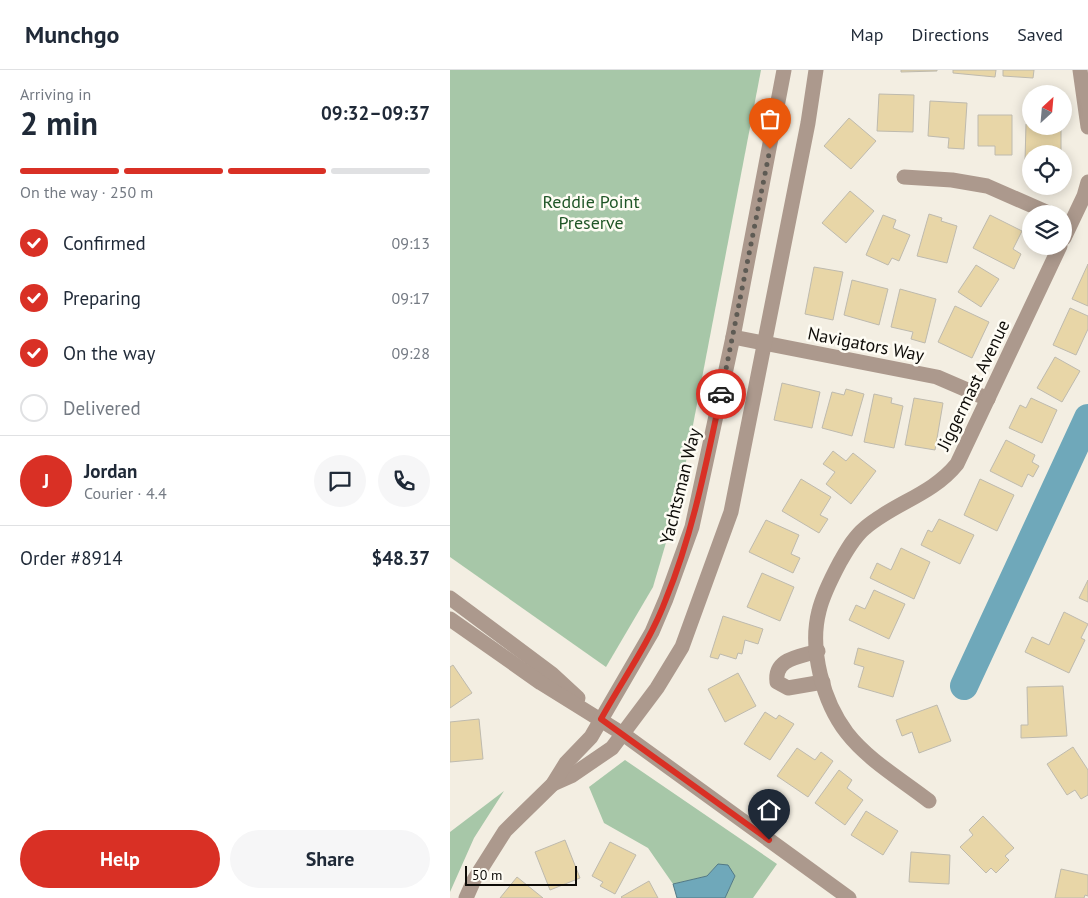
<!DOCTYPE html>
<meta charset="utf-8">
<style>
:root{--surface:#fff;--page:#f6f6f7;--text:#1f2937;--muted:#747a83;--line:#e0e1e3;--accent:#d93025}
body{margin:0;font-family:"PT Sans",sans-serif;background:var(--page);color:var(--text);height:100vh;display:flex;flex-direction:column;font-size:19px;white-space:nowrap}
*{box-sizing:border-box;margin:0}
p{font-size:16px;color:var(--muted)}
.icon{flex:none;width:28px;height:28px;fill:none;stroke:currentColor;stroke-width:2;stroke-linecap:round;stroke-linejoin:round}
.map{position:relative;flex:1;overflow:hidden}
.details{display:flex;flex-direction:column;background:var(--surface);width:450px}
.details>*{flex:none}
.needle{width:32px;rotate:26deg}
.tools{position:absolute;left:572px;top:15px;display:grid;gap:10px}
.tools a{display:grid;place-items:center;width:50px;height:50px;border-radius:50%;background:var(--surface);box-shadow:0 2px 12px #0003;font-size:25px}
.scale{position:absolute;left:15px;bottom:12px;width:112px;box-sizing:border-box;padding-left:5px;border:2px solid #0e0c08;border-top:0;font-size:14px;line-height:18px;white-space:nowrap;color:#0e0c08;-webkit-text-stroke:4px #fefcf4;paint-order:stroke}
.pin{position:absolute;display:grid;place-items:center;width:42px;height:42px;color:#fff;margin:-51px -21px;border-radius:50% 50% 50% 0;rotate:-45deg;box-shadow:0 0 5px #0007}
.pin .icon{rotate:45deg}
.courier{position:absolute;display:grid;place-items:center;width:50px;height:50px;margin:-25px;border:4px solid #d93025;border-radius:50%;background:#fff;color:#222;box-shadow:0 1px 6px #0007}
.headline em{font-style:normal;font-weight:800}
.headline div{display:flex;flex-direction:column-reverse}
.headline{display:flex;align-items:center;justify-content:space-between;height:85px;padding:0 20px}
h1{font-size:32px;font-weight:800;line-height:38px}
.bar{display:grid;grid-template-columns:repeat(4,1fr);gap:8px 5px;align-content:center;height:60px;padding:0 20px}
.bar i{height:6px;border-radius:4px;background:var(--line)}
.bar .on{background:var(--accent)}
.bar p{grid-column:span 4}
.line{display:flex;align-items:center;gap:12px;padding:0 20px;border-top:1px solid var(--line)}
.line div{flex:1}
.round{display:grid;place-items:center;flex:none;width:52px;height:52px;border-radius:26px;background:var(--page)}
ol{padding:0 20px;list-style:none}
li{display:flex;align-items:center;gap:15px;height:55px}
li p{margin-inline-start:auto}
li .icon{padding:5px;border-radius:50%;background:var(--accent);color:#fff;stroke-width:4}
li:last-child{color:var(--muted)}
li i{width:28px;height:28px;border:2px solid var(--line);border-radius:50%}
.cta{display:flex;gap:10px;margin-top:auto;padding:10px 20px}
.cta a{flex:1;height:58px;border-radius:30px;background:var(--accent);color:#fff;font-size:20px;font-weight:800;line-height:58px;text-align:center}
.cta a+a{background:var(--page);color:var(--text)}
header{display:flex;align-items:center;gap:30px;box-sizing:border-box;height:70px;padding:0 25px;background:var(--surface);border-bottom:1px solid var(--line)}
header strong{font-size:24px}
nav{display:flex;gap:28px;margin-inline-start:auto;font-size:18px}
main{display:flex;flex:1;min-height:0}
.map>svg:first-child{display:block}
.green{fill:#a7c7a8}
.water{fill:#6fa8ba;stroke:#527985}
.lines{fill:none;stroke-linecap:round;stroke-linejoin:round}
.river{stroke:#6fa8ba;stroke-width:28}
.building{fill:#e8d6a7;stroke:#bebaae}
.minor{stroke:#ac998d;stroke-width:15}
.done{stroke:#5e5b54;stroke-width:5;stroke-dasharray:0 9}
.route{stroke:#d93025;stroke-width:6}
.labels{text-anchor:middle;dominant-baseline:central;stroke-width:5;stroke-linejoin:round;paint-order:stroke}
.park-label{font-size:18px;fill:#205627;stroke:#fefcf4}
.street-label{font-size:18px;fill:#0e0c08;stroke:#fefcf4}
</style>
<header>
<strong>Munchgo</strong>
<nav><a>Map</a><a>Directions</a><a>Saved</a></nav>
</header>
<main>
<section class="details">
<div class="headline"><div><h1>2 min</h1><p>Arriving in</p></div><em>09:32–09:37</em></div>
<div class="bar"><i class="on"></i><i class="on"></i><i class="on"></i><i></i><p>On the way · 250 m</p></div>
<ol>
<li><svg class="icon" aria-label="check" viewBox="0 0 24 24"><path d="M5 12l5 5 9-10"/></svg>Confirmed<p>09:13</p></li>
<li><svg class="icon" aria-label="check" viewBox="0 0 24 24"><path d="M5 12l5 5 9-10"/></svg>Preparing<p>09:17</p></li>
<li><svg class="icon" aria-label="check" viewBox="0 0 24 24"><path d="M5 12l5 5 9-10"/></svg>On the way<p>09:28</p></li>
<li><i></i>Delivered</li>
</ol>
<div class="line" style="height:90px"><b class="round" style="background:var(--accent);color:#fff">J</b><div><b>Jordan</b><p>Courier · 4.4</p></div><a class="round"><svg class="icon" aria-label="chat" viewBox="0 0 24 24"><path d="M4 5h16v11H9l-5 4z"/></svg></a><a class="round"><svg class="icon" aria-label="phone" viewBox="0 0 24 24"><path d="M5 4h4l2 5-3 2q2 4 5 5l2-3 5 2v4C11 20 4 13 5 4z"/></svg></a></div>
<div class="line" style="height:65px"><div>Order #8914</div><b>$48.37</b></div>
<div class="cta"><a>Help</a><a>Share</a></div>
</section>
<div class="map">
<svg width="638" height="828" viewBox="0 0 638 828">
<rect width="100%" height="100%" fill="#f3eee2"/>
<!-- green -->
<g class="green">
<path d="M0 0H311L229 428 203 517 156 597 0 487Z"/>
<path d="M175 690 327 794 303 828H275L285 806 268 794 257 806 223 814 198 778 154 753 139 717Z"/>
<path d="M54 721 24 768 0 822V762Z"/>
</g>
<!-- water -->
<path class="water" d="M268 794 278 795 285 806 275 828H227L223 814 257 806Z"/>
<g class="lines">
<!-- river -->
<path class="river" d="M514 616 638 348"/>
</g>
<!-- building -->
<g class="building">
<path d="M451 0H487V1L451 2Z"/>
<path d="M503 0H546L545 7 503 3Z"/>
<path d="M553 0H584L583 8 553 6Z"/>
<path d="M429 24 464 25 463 62 427 61Z"/>
<path d="M480 31 517 33 514 79 498 78 499 68 478 66Z"/>
<path d="M528 45H562V85H545V76H528Z"/>
<path d="M399 48 426 71 401 99 374 76Z"/>
<path d="M576 54H581V56H611V84H581V91H575Z"/>
<path d="M400 121 424 141 396 173 372 153Z"/>
<path d="M479 144 492 148 491 151 507 156 497 193 467 186Z"/>
<path d="M433 145 446 150 443 158 460 165 449 191 442 188 438 195 416 185Z"/>
<path d="M540 145 572 161 563 179 571 184 564 199 523 178Z"/>
<path d="M638 194V236L622 229Z"/>
<path d="M526 195 549 209 531 237 508 222Z"/>
<path d="M364 197 393 202 383 250 355 244Z"/>
<path d="M402 210 438 219 429 255 394 245Z"/>
<path d="M450 219 486 229 475 273 461 269 463 262 441 257Z"/>
<path d="M505 236 539 252 522 288 488 272Z"/>
<path d="M620 238 638 246V259L626 285 603 275Z"/>
<path d="M605 287 630 301 612 332 587 318Z"/>
<path d="M332 313 370 322 362 358 324 350Z"/>
<path d="M396 319 414 324 402 366 372 358 382 322 394 325Z"/>
<path d="M424 324 442 328 441 333 453 336 444 378 414 372Z"/>
<path d="M464 328 493 333 485 380 455 375Z"/>
<path d="M581 328 607 340 592 373 559 358 570 335 576 338Z"/>
<path d="M556 370 585 385 582 392 589 396 583 407 578 404 572 417 540 401Z"/>
<path d="M383 381 396 391 403 383 426 401 401 434 376 414 385 402 373 394Z"/>
<path d="M351 409 381 427 370 445 378 449 369 463 332 441Z"/>
<path d="M530 409 564 425 547 461 514 445Z"/>
<path d="M489 449 524 465 510 494 471 475 478 460 482 462Z"/>
<path d="M316 450 349 465 341 484 350 488 343 503 299 482Z"/>
<path d="M451 478 480 492 464 529 420 508 427 493 441 500Z"/>
<path d="M312 503 344 517 330 551 297 537Z"/>
<path d="M638 510V532L629 528Z"/>
<path d="M424 520 455 534 439 569 399 550 406 535 415 539Z"/>
<path d="M614 542 638 554 631 568 635 570 619 603 575 582 582 567 599 575Z"/>
<path d="M273 546 313 559 308 574 295 570 292 584 288 583 286 589 270 584 268 589 260 587Z"/>
<path d="M408 578 454 591 443 627 408 617 414 597 404 594Z"/>
<path d="M3 595 22 623 0 638V597Z"/>
<path d="M288 603 306 636 275 652 258 619Z"/>
<path d="M613 616 617 666 571 668V655H578L577 617Z"/>
<path d="M487 635 501 671 469 683 462 662 452 666 446 650Z"/>
<path d="M315 642 326 649 329 645 344 654 320 690 294 674Z"/>
<path d="M29 649 33 689 0 692V652Z"/>
<path d="M623 677 638 700V725L631 729 625 720 617 725 597 694Z"/>
<path d="M347 678 365 690 371 682 383 691 358 727 327 706Z"/>
<path d="M389 700 402 710 397 718 413 730 395 755 365 733Z"/>
<path d="M416 741 448 761 433 785 401 765Z"/>
<path d="M533 746 564 778 555 786 559 790 546 803 541 798 536 803 510 777 523 765 519 760Z"/>
<path d="M115 770 130 808 100 820 85 782Z"/>
<path d="M160 772 186 785 165 824 150 816 153 812 142 806Z"/>
<path d="M461 782 500 785 499 814 459 812Z"/>
<path d="M611 799 638 805V826L635 825 634 828H605Z"/>
<path d="M67 807 93 828H50Z"/>
<path d="M199 811 208 828H172L171 827Z"/>
</g>
<g class="lines">
<!-- minor -->
<g class="minor">
<path d="M630 0 638 57"/>
<path d="M454 107 502 110 537 116 601 144"/>
<path d="M614 168 634 126 638 112"/>
<path d="M283 267 487 307 538 329"/>
<path d="M0 528 102 604 128 628"/>
<path d="M0 549 91 613 173 664 399 828"/>
<path d="M368 581C350 587 324 588 327 612L338 618 373 612"/>
<path d="M103 714 121 706 162 678 207 618 232 577 281 442 358 53 366 0"/>
<path d="M479 731C452 710 418 690 397 663 373 632 359 579 369 541 373 524 382 507 390 492 397 480 404 467 415 458 444 433 482 425 507 394L610 176"/>
<path d="M16 828 24 810 55 761 103 714 116 693 141 667 202 562 216 529 242 457 283 267 334 0"/>
</g>
</g>
<g class="lines">
<!-- done -->
<path class="done" d="M271 324 320 79"/>
<!-- route -->
<path class="route" d="M271 324C256 394 243 463 216 529 200 572 173 609 151 649L319 770"/>
</g>
<g class="labels">
<!-- park labels -->
<g class="park-label">
<text x="141" y="131">Reddie Point<tspan x="141" dy="21">Preserve</tspan></text>
</g>
<!-- street labels -->
<g class="street-label">
<text transform="translate(416 274) rotate(11)">Navigators Way</text>
<text transform="translate(523 315) rotate(-64)">Jiggermast Avenue</text>
<text transform="translate(230 416) rotate(-76)">Yachtsman Way</text>
</g>
</g>
</svg>
<div class="tools">
<a><svg class="needle" viewBox="-14 -14 28 28"><path d="M0-13l5 13h-10z" fill="#e53935"/><path d="M0 13l5-13h-10z" fill="#747a83"/></svg></a>
<a><svg class="icon" aria-label="locate" viewBox="0 0 24 24"><circle cx="12" cy="12" r="6"/><path d="M12 2v4M12 18v4M2 12h4M18 12h4"/></svg></a>
<a><svg class="icon" aria-label="layers" viewBox="0 0 24 24"><path d="M12 4l9 5-9 5-9-5zM3 14l9 5 9-5"/></svg></a>
</div>
<div class="scale">50 m</div>
<div class="pin" style="left:320px;top:79px;background:#ea580c"><svg class="icon" aria-label="bag" viewBox="0 0 24 24"><path d="M5 8h14l-1 12H6zM9 8a3 3 0 0 1 6 0"/></svg></div>
<div class="pin" style="left:319px;top:770px;background:#1f2937"><svg class="icon" aria-label="home" viewBox="0 0 24 24"><path d="M3 11l9-7 9 7M6 9v11h12V9"/></svg></div>
<div class="courier" style="left:271px;top:324px"><svg class="icon" aria-label="car" viewBox="0 0 24 24"><path d="M5 17H2v-5l4-1 3-4h7l3 4 3 1v5h-3M9 17h6M6 11h13"/><circle cx="7" cy="17" r="2"/><circle cx="17" cy="17" r="2"/></svg></div>
</div>
</main>
